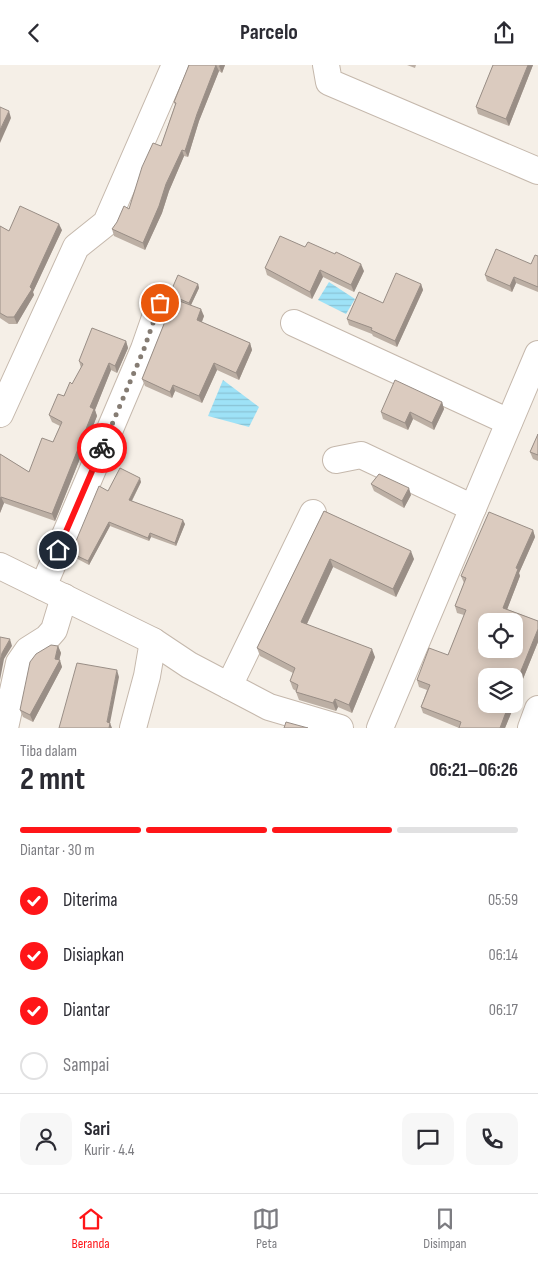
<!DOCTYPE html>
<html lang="id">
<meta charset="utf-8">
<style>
:root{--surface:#fff;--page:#f7f7f7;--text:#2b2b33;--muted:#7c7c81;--line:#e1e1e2;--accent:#ff1518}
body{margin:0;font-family:"Sofia Sans Condensed",sans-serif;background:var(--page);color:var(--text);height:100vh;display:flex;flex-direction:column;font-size:19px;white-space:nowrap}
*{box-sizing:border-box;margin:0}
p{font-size:16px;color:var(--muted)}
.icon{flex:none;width:28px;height:28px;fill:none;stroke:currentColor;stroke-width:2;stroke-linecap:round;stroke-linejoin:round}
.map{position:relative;height:663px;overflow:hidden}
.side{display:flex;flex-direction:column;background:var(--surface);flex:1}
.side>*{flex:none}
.buttons{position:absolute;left:478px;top:548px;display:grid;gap:10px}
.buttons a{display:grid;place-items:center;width:45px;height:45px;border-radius:10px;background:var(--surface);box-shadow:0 2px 12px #0003;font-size:25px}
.pin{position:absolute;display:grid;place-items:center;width:42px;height:42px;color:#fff;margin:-21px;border:2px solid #fff;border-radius:50%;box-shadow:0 1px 5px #0007}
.courier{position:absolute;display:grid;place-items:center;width:50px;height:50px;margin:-25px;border:4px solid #ff1518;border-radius:50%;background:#fff;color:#222;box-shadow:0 1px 6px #0007}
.head em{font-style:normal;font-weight:700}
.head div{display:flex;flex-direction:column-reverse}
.head{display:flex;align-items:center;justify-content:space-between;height:85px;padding:0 20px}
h1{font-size:32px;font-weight:700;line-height:38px}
.bar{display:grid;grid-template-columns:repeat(4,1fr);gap:8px 5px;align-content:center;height:60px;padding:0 20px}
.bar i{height:6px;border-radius:4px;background:var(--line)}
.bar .selected{background:var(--accent)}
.bar p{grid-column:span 4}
.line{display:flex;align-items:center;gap:12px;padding:0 20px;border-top:1px solid var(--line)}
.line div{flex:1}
.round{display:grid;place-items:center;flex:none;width:52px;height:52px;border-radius:10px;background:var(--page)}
ol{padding:0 20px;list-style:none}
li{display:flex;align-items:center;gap:15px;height:55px}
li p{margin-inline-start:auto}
li .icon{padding:5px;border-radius:50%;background:var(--accent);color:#fff;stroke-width:4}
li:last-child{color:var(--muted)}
li i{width:28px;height:28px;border:2px solid var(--line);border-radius:50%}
header{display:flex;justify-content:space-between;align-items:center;height:65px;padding:0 20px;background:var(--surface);font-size:22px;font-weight:700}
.tab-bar{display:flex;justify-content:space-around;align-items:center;height:70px;border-top:1px solid var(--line);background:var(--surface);font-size:14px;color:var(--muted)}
.tab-bar a{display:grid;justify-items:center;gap:2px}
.tab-bar .selected{color:var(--accent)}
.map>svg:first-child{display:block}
.water{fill:url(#water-rules)}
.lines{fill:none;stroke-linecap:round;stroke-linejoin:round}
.street-casing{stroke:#c5b8ac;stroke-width:28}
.street{stroke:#fff;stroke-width:26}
.wall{fill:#bcafa4}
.shaded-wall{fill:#998e86}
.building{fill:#dbcbbf;stroke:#998e86;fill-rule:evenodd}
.done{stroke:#857c73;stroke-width:5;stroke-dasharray:0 9}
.route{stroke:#ff1518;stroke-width:6}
</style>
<header><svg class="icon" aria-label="back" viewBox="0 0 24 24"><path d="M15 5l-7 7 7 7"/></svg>Parcelo<svg class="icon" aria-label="share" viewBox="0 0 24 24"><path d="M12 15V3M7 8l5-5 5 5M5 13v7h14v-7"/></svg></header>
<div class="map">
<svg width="538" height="663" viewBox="0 0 538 663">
<defs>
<pattern id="water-rules" width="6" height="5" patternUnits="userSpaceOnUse" patternTransform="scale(1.25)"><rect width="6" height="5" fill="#9ee2f7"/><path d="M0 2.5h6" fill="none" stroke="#8ac3d4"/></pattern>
</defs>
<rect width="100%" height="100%" fill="#f5efe7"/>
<!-- water -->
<g class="water">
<path d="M329 217 355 234 346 249 318 235Z"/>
<path d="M223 315 259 342 249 362 208 351Z"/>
</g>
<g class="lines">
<defs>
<g id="street">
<path d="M326 0 329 17 538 106"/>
<path d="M294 258 509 357"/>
<path d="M0 349 76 182 106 158 175 0"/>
<path d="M336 395 361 390 473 443"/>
<path d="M0 501 153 576 189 600 269 642 340 663"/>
<path d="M43 522 144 284 160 238"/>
<path d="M229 621 313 448"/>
<path d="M5 663 19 598 28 585 47 573 54 565 64 532"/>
<path d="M133 663 147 611 153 576"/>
<path d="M380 663 538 289"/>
<path d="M531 663 538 644"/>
</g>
</defs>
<!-- street casing -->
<use href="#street" class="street-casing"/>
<!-- street -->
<use href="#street" class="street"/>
</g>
<!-- wall -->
<g class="wall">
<path d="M189 0H225L222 8 219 6 199 56 188 92 184 91 169 126 162 148 145 185 114 171 112 164 129 144 161 81 175 40 174 37Z"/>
<path d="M407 0H416L415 3Z"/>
<path d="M493 0H533L509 61 478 49 476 42Z"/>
<path d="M0 161 9 166 62 165 33 227 34 230 17 259H9L0 253Z"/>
<path d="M305 182 364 206 354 227 323 212 312 234 267 210 265 203Z"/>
<path d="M538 191V227L516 218 512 227 487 216 485 210 531 199Z"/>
<path d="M198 219 199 223 191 240 204 251 202 257 250 278 252 285 239 315 217 305 202 338 175 326 172 333 145 321 142 314 174 234 171 226Z"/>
<path d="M421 219 423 225 397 282 373 271 372 269 349 260 347 254 383 238Z"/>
<path d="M126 276 128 283 117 308 111 305 95 345 97 351 55 456 4 438 0 448V389L29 407 53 377 60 361 52 357 49 350 72 319 81 303 79 296Z"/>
<path d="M442 337 444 344 434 365 413 354 408 365 383 354 381 347Z"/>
<path d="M538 369V396L533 394 530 387Z"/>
<path d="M141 417 132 436 185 459 176 481 151 472 149 476 110 461 89 500 72 491 71 488 108 426Z"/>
<path d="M371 419 411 430 404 443 374 426Z"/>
<path d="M324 446 414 494 396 532 333 502 307 559 375 592 352 648 338 642 336 646 299 635 296 627V626L293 624 290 616 293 608 260 591 257 583Z"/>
<path d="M533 465 535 472 519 508 520 511 507 544 538 556V577L514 636V611L511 643 512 646 505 663H459L423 648 421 642 427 625 419 622 417 615 448 590 464 550 457 548 455 541 464 518 461 511Z"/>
<path d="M58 581 61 588 59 595 62 602 33 657 23 652 20 645Z"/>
</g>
<!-- shaded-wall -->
<g class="shaded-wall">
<path d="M216 0 219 6 199 56 188 92 185 86 197 49Z"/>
<path d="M220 0H225L222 8 219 1Z"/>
<path d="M528 0H533L509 61 506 54Z"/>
<path d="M9 46 11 53 0 78V65Z"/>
<path d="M182 85 184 91 169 126 162 148 145 185 143 178 166 119Z"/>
<path d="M59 159 62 165 33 227 34 230 17 259 14 252 30 222Z"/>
<path d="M361 199 364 206 354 227 351 220Z"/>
<path d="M320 205 323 212 312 234 310 227Z"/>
<path d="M514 212 516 218 512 227 510 221Z"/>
<path d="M198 219 199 223 190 242 189 238Z"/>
<path d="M421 219 423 225 397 282 395 276Z"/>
<path d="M201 244 204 251 200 261 197 255Z"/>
<path d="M126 276 128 283 117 308 115 301Z"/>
<path d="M250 278 252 285 239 315 236 308Z"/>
<path d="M109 298 111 305 95 345 97 351 55 456 52 449 90 342Z"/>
<path d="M214 298 217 305 202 338 199 331Z"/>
<path d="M173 320 175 326 172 333 170 327Z"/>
<path d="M442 337 444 344 434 365 432 358Z"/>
<path d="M410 347 413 354 408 365 405 358Z"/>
<path d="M140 413 141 417 130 439 129 435Z"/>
<path d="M409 423 411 430 404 443 402 436Z"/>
<path d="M1 432 4 438 0 448V434Z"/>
<path d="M183 455 185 459 176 481 175 478Z"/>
<path d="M109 457 110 461 89 500 88 496Z"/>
<path d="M533 465 535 472 519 508 520 511 505 550 503 543 516 503Z"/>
<path d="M150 468 151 472 149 476 148 473Z"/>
<path d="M411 486 414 494 396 532 393 524Z"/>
<path d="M330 494 333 502 304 565 301 557Z"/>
<path d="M538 564V577L514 636V623Z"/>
<path d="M10 574 12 581 4 594 0 615V596L2 588Z"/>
<path d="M58 581 61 588 59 596 60 595 62 602 33 657 30 650 55 594Z"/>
<path d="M372 584 375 592 352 648 349 640Z"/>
<path d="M117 605 119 612 110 658 112 663H109L107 657Z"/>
<path d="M335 634 338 642 336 646 333 638Z"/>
<path d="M508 639H513L511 643 512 646 505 663H500Z"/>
</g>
<!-- building -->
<g class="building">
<path d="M189 0H216L197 49 185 86 182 85 166 119 159 141 143 178 112 164 117 157 124 141 129 144 142 102 153 78 161 81 176 38 174 37Z"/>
<path d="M493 0H528L506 54 476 42Z"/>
<path d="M0 42 9 46 0 65Z"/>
<path d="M20 141 59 159 30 222 32 224 14 252H7L0 248V161L9 166Z"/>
<path d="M280 171 305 182 308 177 335 189 336 187 361 199 351 220 320 205 310 227 265 203Z"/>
<path d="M496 184 531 199 535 190 538 191V222L514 212 510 221 485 210Z"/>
<path d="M396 208 421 219 395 276 371 265 372 263 347 254 359 227 383 238Z"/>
<path d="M178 210 198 219 189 238 173 231 171 226Z"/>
<path d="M174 234 201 244 197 255 250 278 236 308 214 298 199 331 173 320 170 327 142 314Z"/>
<path d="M92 263 126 276 115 301 109 298 90 342 94 344 52 449 1 432 0 434V389L29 407 42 373 53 377 62 357 49 350 58 329 64 331 70 317 72 319 83 299 79 296Z"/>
<path d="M395 315 442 337 432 358 410 347 405 358 381 347Z"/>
<path d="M538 369V390L530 387Z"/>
<path d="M120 403 140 413 129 435 183 455 175 478 150 468 148 473 109 457 88 496 71 488 99 421 108 426Z"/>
<path d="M379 409 409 423 402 436 371 419Z"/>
<path d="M324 446 411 486 393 524 330 494 301 557 372 584 349 640 335 634 333 638 296 627 298 620 290 616 295 603 257 583Z"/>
<path d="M489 447 533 465 516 503 518 504 503 543 538 556V564L514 623V611H486V639H509L500 663H459L461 657 421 642 430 620 417 615 429 583 448 590 466 545 455 541 466 513 461 511ZM486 556H514V584H486Z"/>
<path d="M0 572 10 574 2 588 0 596Z"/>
<path d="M51 580 58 581 55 594 60 595 30 650 20 645 30 597 36 589Z"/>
<path d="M77 598 117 605 107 657 110 658 109 663H59Z"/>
<path d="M286 657 308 663H284Z"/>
</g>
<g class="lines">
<!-- done -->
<path class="done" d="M102 383 144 284 160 238"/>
<!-- route -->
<path class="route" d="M58 485 102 383"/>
</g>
</svg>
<div class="buttons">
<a><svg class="icon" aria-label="locate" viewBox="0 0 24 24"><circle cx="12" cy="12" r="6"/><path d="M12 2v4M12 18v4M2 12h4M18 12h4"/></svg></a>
<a><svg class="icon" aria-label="layers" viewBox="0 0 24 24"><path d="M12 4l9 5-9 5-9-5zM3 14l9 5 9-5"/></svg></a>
</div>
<div class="pin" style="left:160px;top:238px;background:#ea580c"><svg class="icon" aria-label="bag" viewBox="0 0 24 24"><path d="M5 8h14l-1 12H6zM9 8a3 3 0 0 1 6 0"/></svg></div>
<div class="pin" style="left:58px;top:485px;background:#1f2937"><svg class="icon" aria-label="home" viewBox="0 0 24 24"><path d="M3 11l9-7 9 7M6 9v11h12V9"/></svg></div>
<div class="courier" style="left:102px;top:383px"><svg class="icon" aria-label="bike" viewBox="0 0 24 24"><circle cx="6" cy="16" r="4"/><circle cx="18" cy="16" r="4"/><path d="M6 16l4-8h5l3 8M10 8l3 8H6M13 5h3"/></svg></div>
</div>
<section class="side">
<div class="head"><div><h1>2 mnt</h1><p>Tiba dalam</p></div><em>06:21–06:26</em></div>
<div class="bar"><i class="selected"></i><i class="selected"></i><i class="selected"></i><i></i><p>Diantar · 30 m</p></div>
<ol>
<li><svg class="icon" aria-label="check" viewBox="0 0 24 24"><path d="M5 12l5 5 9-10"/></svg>Diterima<p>05:59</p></li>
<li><svg class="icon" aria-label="check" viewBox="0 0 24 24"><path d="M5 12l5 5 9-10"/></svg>Disiapkan<p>06:14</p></li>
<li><svg class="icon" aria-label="check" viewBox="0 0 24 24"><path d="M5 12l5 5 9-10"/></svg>Diantar<p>06:17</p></li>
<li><i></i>Sampai</li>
</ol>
<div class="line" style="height:90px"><a class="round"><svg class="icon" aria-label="person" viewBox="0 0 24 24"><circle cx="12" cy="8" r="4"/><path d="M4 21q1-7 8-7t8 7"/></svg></a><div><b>Sari</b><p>Kurir · 4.4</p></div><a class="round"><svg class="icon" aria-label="chat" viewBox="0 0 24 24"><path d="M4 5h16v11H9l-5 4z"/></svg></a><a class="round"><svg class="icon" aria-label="phone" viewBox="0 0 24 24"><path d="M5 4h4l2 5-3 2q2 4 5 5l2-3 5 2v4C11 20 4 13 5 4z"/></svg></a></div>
</section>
<nav class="tab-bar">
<a class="selected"><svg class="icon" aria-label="home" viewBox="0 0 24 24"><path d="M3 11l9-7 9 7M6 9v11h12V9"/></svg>Beranda</a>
<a><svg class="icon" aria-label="map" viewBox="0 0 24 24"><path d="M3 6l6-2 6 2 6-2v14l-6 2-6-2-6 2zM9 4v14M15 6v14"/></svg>Peta</a>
<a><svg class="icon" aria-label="saved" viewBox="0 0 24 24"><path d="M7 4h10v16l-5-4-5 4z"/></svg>Disimpan</a>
</nav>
